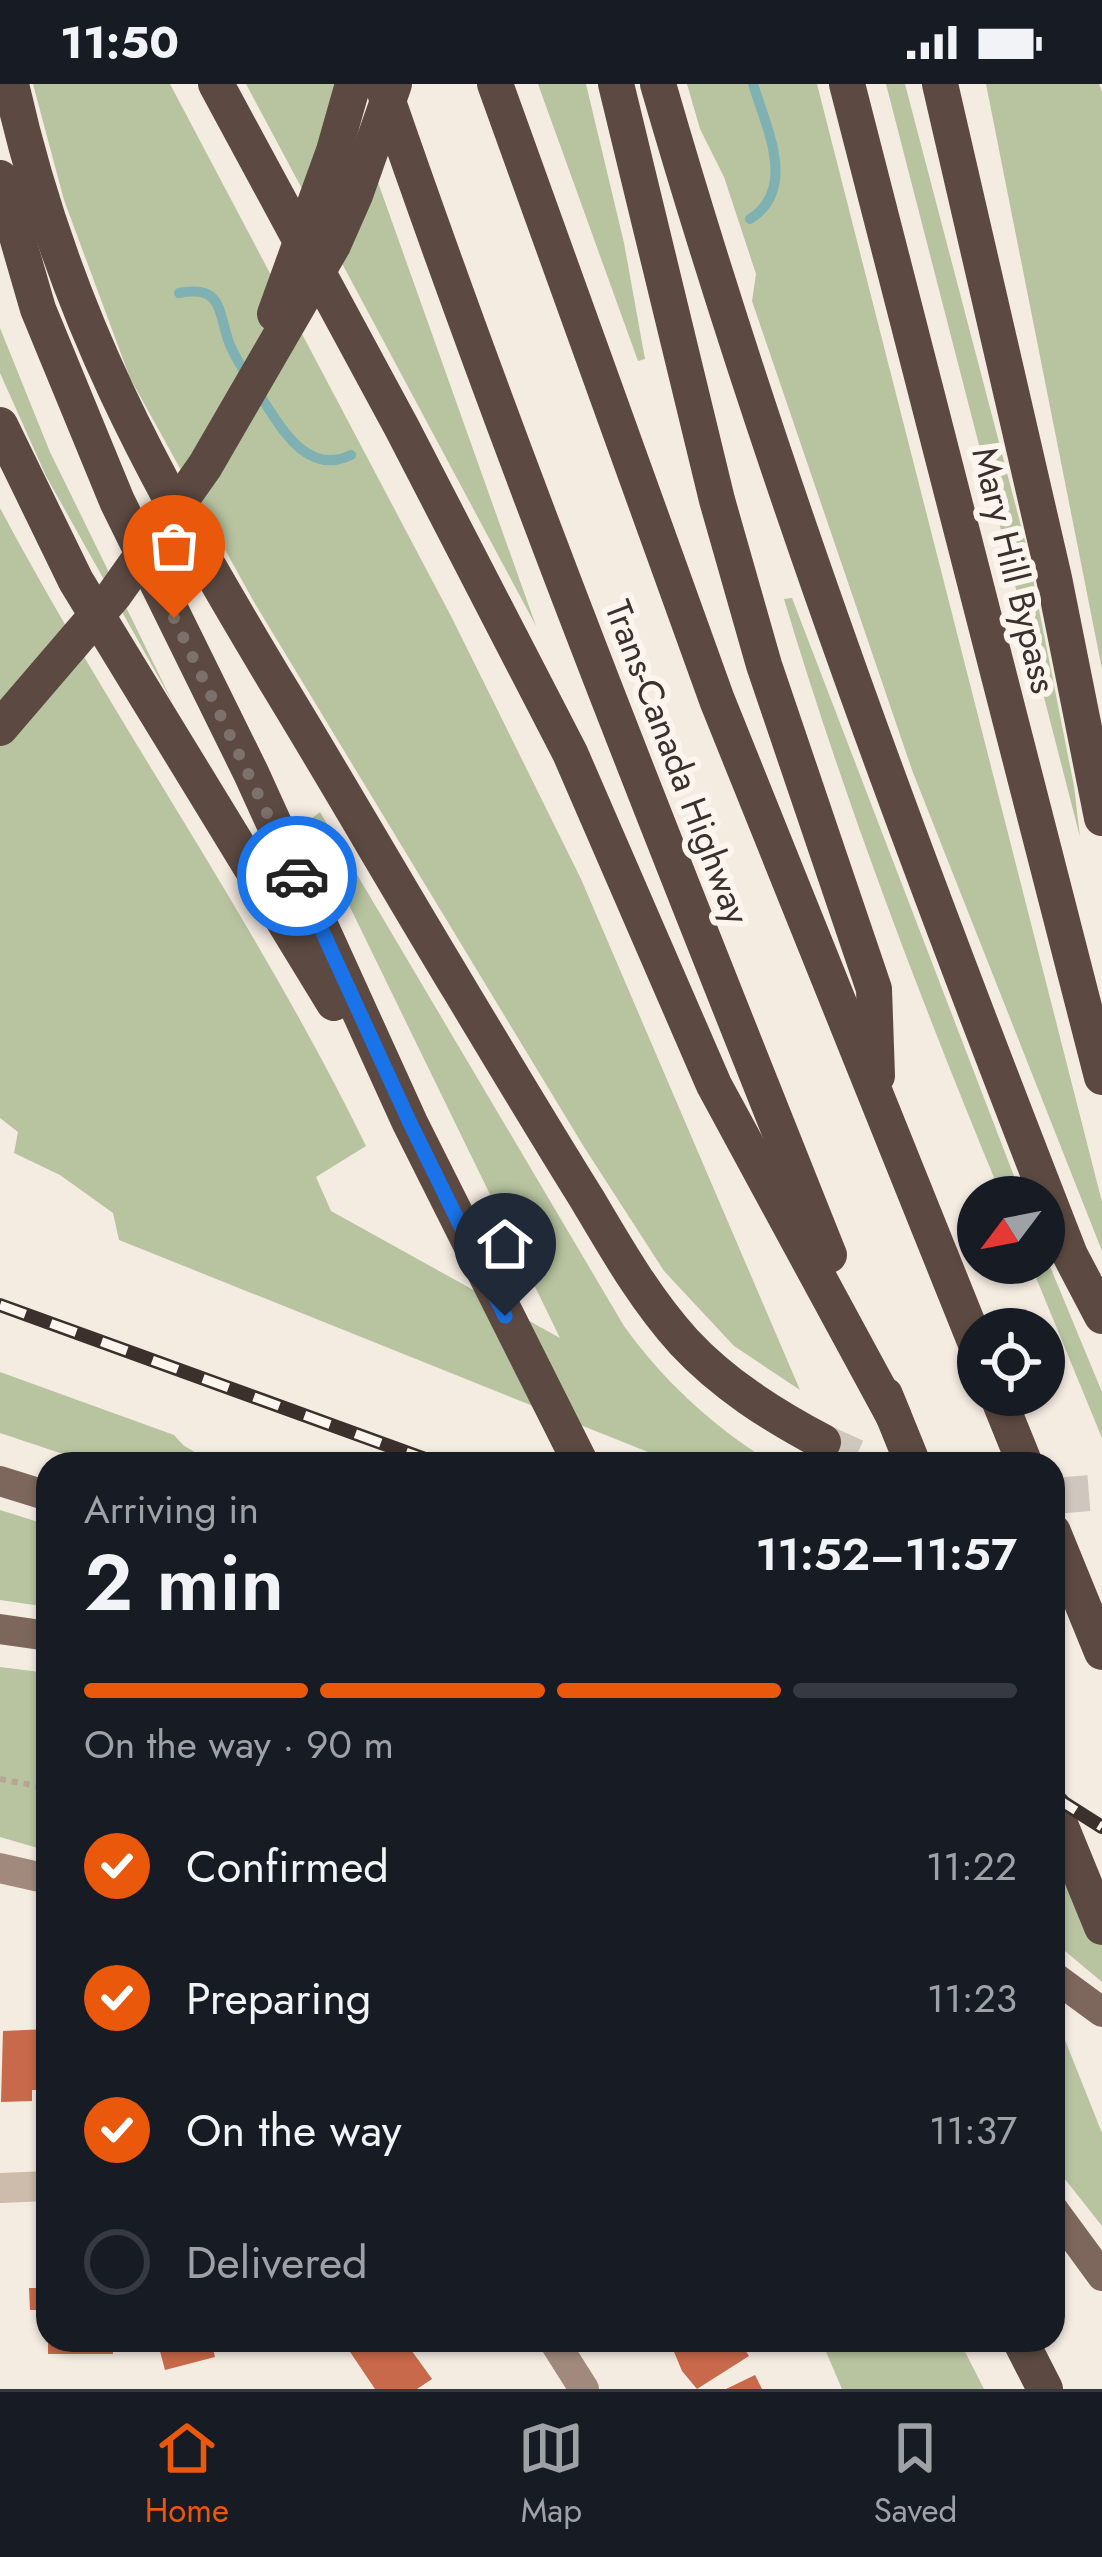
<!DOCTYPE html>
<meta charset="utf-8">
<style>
:root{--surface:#171b24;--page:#242831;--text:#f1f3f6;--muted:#9ea1a6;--line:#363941;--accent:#ea580c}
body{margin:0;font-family:Jost,sans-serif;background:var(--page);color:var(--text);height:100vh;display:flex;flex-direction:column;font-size:45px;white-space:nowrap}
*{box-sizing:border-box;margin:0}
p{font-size:39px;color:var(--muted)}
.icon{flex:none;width:66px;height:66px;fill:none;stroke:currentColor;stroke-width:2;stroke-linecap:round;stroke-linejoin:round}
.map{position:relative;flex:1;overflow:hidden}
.details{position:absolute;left:36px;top:1368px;width:1029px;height:900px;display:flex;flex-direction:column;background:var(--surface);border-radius:36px;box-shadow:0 3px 9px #0004}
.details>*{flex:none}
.needle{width:78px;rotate:238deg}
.controls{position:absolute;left:957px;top:1092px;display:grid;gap:24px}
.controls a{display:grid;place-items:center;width:108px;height:108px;border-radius:50%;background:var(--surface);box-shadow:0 3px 9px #0004;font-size:60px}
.pin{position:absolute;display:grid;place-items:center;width:102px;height:102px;color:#fff;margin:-123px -51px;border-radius:50% 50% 50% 0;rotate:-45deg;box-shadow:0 0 12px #0007}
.pin .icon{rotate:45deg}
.courier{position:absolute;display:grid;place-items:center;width:120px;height:120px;margin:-60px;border:9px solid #1a73e8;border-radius:50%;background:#fff;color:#222;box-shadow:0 3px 15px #0007}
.headline em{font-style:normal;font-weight:600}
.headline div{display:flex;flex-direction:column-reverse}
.headline{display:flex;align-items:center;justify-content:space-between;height:204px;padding:0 48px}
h1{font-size:78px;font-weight:600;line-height:90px}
.bar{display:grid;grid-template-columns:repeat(4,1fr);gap:18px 12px;align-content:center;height:144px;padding:0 48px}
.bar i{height:15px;border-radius:9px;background:var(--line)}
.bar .active{background:var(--accent)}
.bar p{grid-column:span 4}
ol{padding:0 48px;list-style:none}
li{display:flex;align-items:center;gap:36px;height:132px}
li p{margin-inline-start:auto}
li .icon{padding:12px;border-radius:50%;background:var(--accent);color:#fff;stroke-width:4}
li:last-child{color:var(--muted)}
li i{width:66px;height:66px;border:6px solid var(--line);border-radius:50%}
.status{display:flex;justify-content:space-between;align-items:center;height:84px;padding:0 60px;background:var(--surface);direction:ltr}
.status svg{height:33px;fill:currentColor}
.menu{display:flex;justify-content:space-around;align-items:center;height:168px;border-top:3px solid var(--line);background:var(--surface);font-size:33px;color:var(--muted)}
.menu a{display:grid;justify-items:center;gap:6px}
.menu .active{color:var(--accent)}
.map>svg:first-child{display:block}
.green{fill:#b8c4a0}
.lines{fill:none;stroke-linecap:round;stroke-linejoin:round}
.stream{stroke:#7fb0b2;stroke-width:10}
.building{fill:#c8694b}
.highway-tunnel{stroke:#cfc6bd;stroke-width:36;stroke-dasharray:36 18;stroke-linecap:butt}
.path{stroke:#b9a596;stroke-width:6;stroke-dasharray:6 6;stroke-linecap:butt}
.street{stroke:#cdbbac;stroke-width:30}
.secondary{stroke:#a18a7d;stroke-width:30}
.primary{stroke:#7d675c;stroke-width:30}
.highway{stroke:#5c4a42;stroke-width:36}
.rail-casing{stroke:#3b302b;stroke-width:14}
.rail{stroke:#fbf5ee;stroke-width:9;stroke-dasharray:27;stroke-linecap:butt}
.highway-bridge{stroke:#5c4a42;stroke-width:36}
.done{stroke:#7c716b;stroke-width:12;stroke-dasharray:0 21.6}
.route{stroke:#1a73e8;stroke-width:15}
.labels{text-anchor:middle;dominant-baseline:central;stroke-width:12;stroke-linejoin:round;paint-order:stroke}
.street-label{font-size:36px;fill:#3b302b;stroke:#fbf5ee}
</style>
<div class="status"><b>11:50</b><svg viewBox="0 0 49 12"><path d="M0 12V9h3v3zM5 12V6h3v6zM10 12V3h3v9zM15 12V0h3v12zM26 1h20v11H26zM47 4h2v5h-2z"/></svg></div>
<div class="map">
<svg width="1102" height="2305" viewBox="0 0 1102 2305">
<rect width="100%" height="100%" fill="#f4ebe1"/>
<!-- green -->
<g class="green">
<path d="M33 0H170L452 534 581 795 800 1306 734 1262 664 1187 584 1063 254 518 130 294 64 116Z"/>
<path d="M246 0H343L536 542Z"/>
<path d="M538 0H586L624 159 645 275 638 277Z"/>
<path d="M687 0H817L1102 1118V1167L912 686 752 217 756 190 724 93 700 45Z"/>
<path d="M886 0H905L1027 465 1074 702 1080 753Z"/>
<path d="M986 0H1099L1102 8V585Z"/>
<path d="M0 244 50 368 173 619 46 392 0 289Z"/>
<path d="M0 424C115 640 259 842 366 1062L316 1093 331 1127 560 1254 308 737 320 728 624 1242C666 1300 713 1342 773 1380H678L119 1156 113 1129 60 1091 14 1069 18 1048 0 1034Z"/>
<path d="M792 514 1022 1113H1002C921 917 845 719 784 515Z"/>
<path d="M1044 1168 1102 1308V1354L1030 1179H1044Z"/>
<path d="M0 1288 174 1351 183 1361 214 1380H93L0 1349Z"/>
<path d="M0 1426 48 1441V1523L0 1516Z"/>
<path d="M0 1583 48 1589V1767L0 1753Z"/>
<path d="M1053 1792 1102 1825V1898L1053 1857Z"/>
<path d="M1053 1946 1065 1956 1102 2049V2142L1053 2080Z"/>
<path d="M821 2256H959L984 2305H842Z"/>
</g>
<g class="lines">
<!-- stream -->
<g class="stream">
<path d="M750 135C798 105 766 43 753 0"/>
<path d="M179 209C221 201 218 224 228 256 232 268 240 280 247 292"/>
<path d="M257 307C280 341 305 393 351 371"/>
</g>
</g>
<!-- building -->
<g class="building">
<path d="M48 1945V2006H32V2017L1 2018 3 1947Z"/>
<path d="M29 2204H48V2226H30Z"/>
<path d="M48 2256H112L113 2270H48Z"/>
<path d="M157 2256H211L215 2273 165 2286Z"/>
<path d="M342 2256 397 2259 404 2256 432 2295 417 2305H375Z"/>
<path d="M678 2256H739L749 2272 697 2305 682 2287 672 2263 680 2259Z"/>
<path d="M755 2291 762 2305H726Z"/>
</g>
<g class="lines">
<!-- highway-tunnel -->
<g class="highway-tunnel">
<path d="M823 1358 871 1380"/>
<path d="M1053 1412 1102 1408"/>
</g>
<!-- path -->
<path class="path" d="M0 1695 48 1704"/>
<!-- street -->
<path class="street" d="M0 2104 48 2102"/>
<!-- secondary -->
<g class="secondary">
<path d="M0 1784 48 1795"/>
<path d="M553 2256 584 2305"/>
</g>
<!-- primary -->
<g class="primary">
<path d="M0 1397 48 1412"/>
<path d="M0 1545 48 1552"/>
<path d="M1053 1892 1102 1928"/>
<path d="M1053 2125 1102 2192"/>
</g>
<!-- highway -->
<g class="highway">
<path d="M11 0C62 230 155 395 274 594 337 697 397 802 460 906 502 976 544 1046 587 1115 616 1164 645 1215 684 1258 723 1300 772 1331 823 1358"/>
<path d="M216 0 402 344 570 669 714 1001 893 1331"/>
<path d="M382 0C518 395 674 783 829 1171"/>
<path d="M495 0 717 616 978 1265"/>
<path d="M616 0 717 416 764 581 874 905 877 992"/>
<path d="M658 0C773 398 919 785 1070 1171L1102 1232"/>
<path d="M847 0 1102 993"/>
<path d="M940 0 1054 494 1102 734"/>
<path d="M0 94 38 225 117 417 251 689 410 1039 581 1380"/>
<path d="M0 341 76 497 334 919"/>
<path d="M885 1311 913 1380"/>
<path d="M997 1311 1025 1380"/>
<path d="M1053 1448 1102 1568"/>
<path d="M1053 1723 1102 1843"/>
<path d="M1020 2256 1045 2305"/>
</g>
<defs>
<g id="rail">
<path d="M0 1221 439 1380"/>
<path d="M1053 1712 1102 1743"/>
</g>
</defs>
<!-- rail casing -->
<use href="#rail" class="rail-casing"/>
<!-- rail -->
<use href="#rail" class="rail"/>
<!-- highway-bridge -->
<g class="highway-bridge">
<path d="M275 230 334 67 353 0"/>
<path d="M0 644 114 511 205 382 333 161 355 111 394 0"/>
</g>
</g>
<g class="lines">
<!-- done -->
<path class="done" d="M174 534 297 792"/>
<!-- route -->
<path class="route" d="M297 792 410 1039 505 1232"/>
</g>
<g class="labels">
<!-- street labels -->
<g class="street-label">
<text transform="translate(1015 486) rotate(76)">Mary Hill Bypass</text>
<text transform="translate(678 678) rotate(69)">Trans-Canada Highway</text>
</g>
</g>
</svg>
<div class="controls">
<a><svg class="needle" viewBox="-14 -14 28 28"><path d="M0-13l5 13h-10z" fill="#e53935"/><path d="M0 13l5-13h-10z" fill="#9ea1a6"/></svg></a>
<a><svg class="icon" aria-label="locate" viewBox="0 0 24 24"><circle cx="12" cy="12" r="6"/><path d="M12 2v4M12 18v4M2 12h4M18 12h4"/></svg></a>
</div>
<div class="pin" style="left:174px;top:534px;background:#ea580c"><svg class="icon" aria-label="bag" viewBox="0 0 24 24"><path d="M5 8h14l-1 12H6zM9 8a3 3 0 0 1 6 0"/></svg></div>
<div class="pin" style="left:505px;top:1232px;background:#1f2937"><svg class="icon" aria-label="home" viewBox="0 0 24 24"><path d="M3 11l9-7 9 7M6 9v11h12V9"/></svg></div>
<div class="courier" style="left:297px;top:792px"><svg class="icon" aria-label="car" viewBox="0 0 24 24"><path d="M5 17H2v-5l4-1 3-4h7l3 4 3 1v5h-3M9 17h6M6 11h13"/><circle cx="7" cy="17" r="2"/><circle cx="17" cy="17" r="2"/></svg></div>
<section class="details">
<div class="headline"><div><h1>2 min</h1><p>Arriving in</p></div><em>11:52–11:57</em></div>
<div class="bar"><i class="active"></i><i class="active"></i><i class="active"></i><i></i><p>On the way · 90 m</p></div>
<ol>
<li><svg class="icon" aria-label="check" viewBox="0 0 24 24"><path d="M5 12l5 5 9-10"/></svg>Confirmed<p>11:22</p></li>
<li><svg class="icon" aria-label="check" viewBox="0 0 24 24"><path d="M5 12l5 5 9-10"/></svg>Preparing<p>11:23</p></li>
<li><svg class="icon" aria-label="check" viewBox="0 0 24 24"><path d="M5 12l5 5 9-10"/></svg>On the way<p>11:37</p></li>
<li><i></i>Delivered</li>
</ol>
</section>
</div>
<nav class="menu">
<a class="active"><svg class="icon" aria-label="home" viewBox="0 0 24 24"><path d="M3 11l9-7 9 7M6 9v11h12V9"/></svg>Home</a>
<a><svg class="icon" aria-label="map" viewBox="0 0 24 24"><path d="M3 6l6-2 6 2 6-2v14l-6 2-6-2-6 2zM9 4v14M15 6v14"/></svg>Map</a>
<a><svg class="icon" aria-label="saved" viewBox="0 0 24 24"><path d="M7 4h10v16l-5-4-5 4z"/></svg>Saved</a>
</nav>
